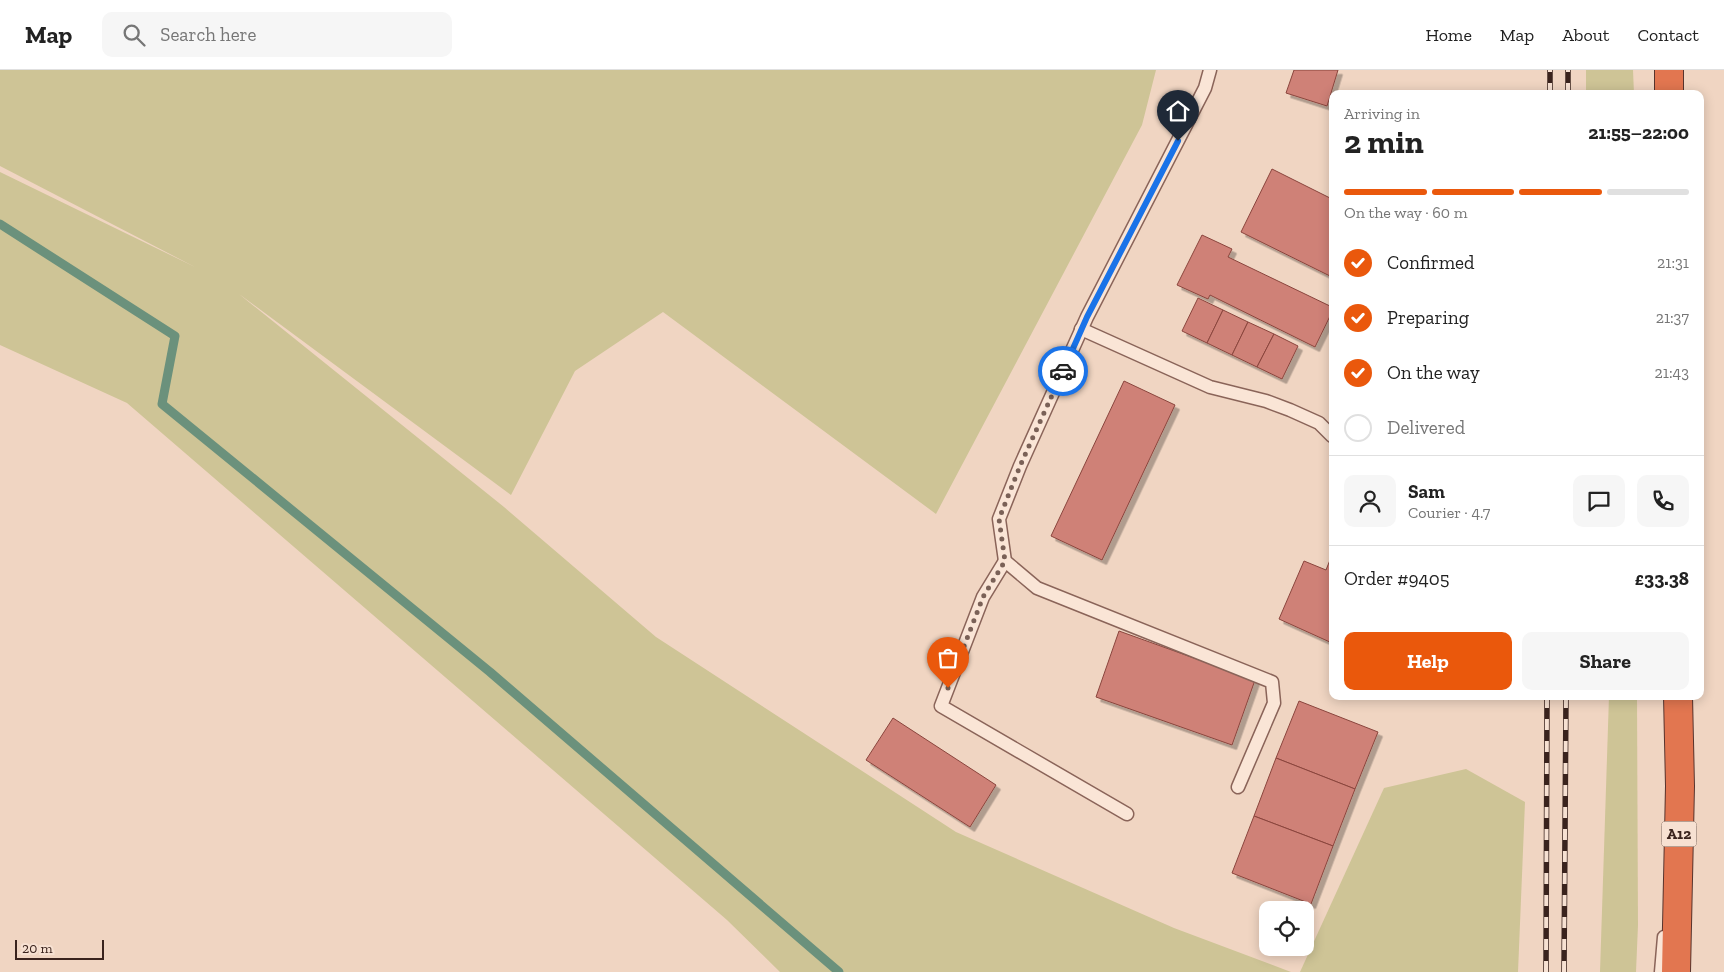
<!DOCTYPE html>
<meta charset="utf-8">
<style>
:root{--surface:#fff;--page:#f6f6f6;--text:#222;--muted:#767676;--line:#e0e0e0;--accent:#ea580c}
body{margin:0;font-family:"Zilla Slab",serif;background:var(--page);color:var(--text);height:100vh;display:flex;flex-direction:column;font-size:19px;white-space:nowrap}
*{box-sizing:border-box;margin:0}
p{font-size:16px;color:var(--muted)}
.icon{flex:none;width:28px;height:28px;fill:none;stroke:currentColor;stroke-width:2;stroke-linecap:round;stroke-linejoin:round}
.map{position:relative;flex:1;overflow:hidden}
.panel{position:absolute;left:1329px;top:20px;width:375px;height:610px;display:flex;flex-direction:column;background:var(--surface);border-radius:10px;box-shadow:0 2px 12px #0003}
.panel>*{flex:none}
.fabs{position:absolute;left:1259px;top:831px;display:grid;gap:10px}
.fabs a{display:grid;place-items:center;width:55px;height:55px;border-radius:10px;background:var(--surface);box-shadow:0 2px 12px #0003;font-size:25px}
.scale{position:absolute;left:15px;bottom:12px;width:89px;box-sizing:border-box;padding-left:5px;border:2px solid #3a231d;border-top:0;font-size:14px;line-height:18px;white-space:nowrap;color:#3a231d;-webkit-text-stroke:4px #f7e1d2;paint-order:stroke}
.pin{position:absolute;display:grid;place-items:center;width:42px;height:42px;color:#fff;margin:-51px -21px;border-radius:50% 50% 50% 0;rotate:-45deg;box-shadow:0 0 5px #0007}
.pin .icon{rotate:45deg}
.courier{position:absolute;display:grid;place-items:center;width:50px;height:50px;margin:-25px;border:4px solid #1a73e8;border-radius:50%;background:#fff;color:#222;box-shadow:0 1px 6px #0007}
.headline em{font-style:normal;font-weight:800}
.headline div{display:flex;flex-direction:column-reverse}
.headline{display:flex;align-items:center;justify-content:space-between;height:85px;padding:0 15px}
h1{font-size:32px;font-weight:800;line-height:38px}
.bar{display:grid;grid-template-columns:repeat(4,1fr);gap:8px 5px;align-content:center;height:60px;padding:0 15px}
.bar i{height:6px;border-radius:4px;background:var(--line)}
.bar .active{background:var(--accent)}
.bar p{grid-column:span 4}
.line{display:flex;align-items:center;gap:12px;padding:0 15px;border-top:1px solid var(--line)}
.line div{flex:1}
.round{display:grid;place-items:center;flex:none;width:52px;height:52px;border-radius:10px;background:var(--page)}
ol{padding:0 15px;list-style:none}
li{display:flex;align-items:center;gap:15px;height:55px}
li p{margin-inline-start:auto}
li .icon{padding:5px;border-radius:50%;background:var(--accent);color:#fff;stroke-width:4}
li:last-child{color:var(--muted)}
li i{width:28px;height:28px;border:2px solid var(--line);border-radius:50%}
.cta{display:flex;gap:10px;margin-top:auto;padding:10px 15px}
.cta a{flex:1;height:58px;border-radius:10px;background:var(--accent);color:#fff;font-size:20px;font-weight:800;line-height:58px;text-align:center}
.cta a+a{background:var(--page);color:var(--text)}
header{display:flex;align-items:center;gap:30px;box-sizing:border-box;height:70px;padding:0 25px;background:var(--surface);border-bottom:1px solid var(--line)}
header strong{font-size:24px}
nav{display:flex;gap:28px;margin-inline-start:auto;font-size:18px}
.search{width:350px;height:45px;background:var(--page);display:flex;align-items:center;gap:12px;box-sizing:border-box;padding:0 18px;border-radius:10px;color:var(--muted);font-size:19px}
.map>svg:first-child{display:block}
.green{fill:#cec496}
.lines{fill:none;stroke-linecap:round;stroke-linejoin:round}
.stream{stroke:#6b917c;stroke-width:9}
.building{fill:#cf8177;stroke:#8a453d;filter:url(#shadow)}
.lane-casing{stroke:#8a6459;stroke-width:15}
.highway-casing{stroke:#58342d;stroke-width:30}
.lane{stroke:#fae5d6;stroke-width:12}
.highway{stroke:#e27650;stroke-width:28}
.rail-casing{stroke:#3a231d;stroke-width:5.5}
.rail{stroke:#f7e1d2;stroke-width:4;stroke-dasharray:11;stroke-linecap:butt}
.done{stroke:#7a6157;stroke-width:5;stroke-dasharray:0 9}
.route{stroke:#1a73e8;stroke-width:6}
.labels{text-anchor:middle;dominant-baseline:central;stroke-width:4;stroke-linejoin:round;paint-order:stroke}
.shield{fill:#f7e1d2;stroke:#735c53;stroke-width:1}
.shield-label{font-size:15px;font-weight:bold;fill:#3a231d}
</style>
<header>
<strong>Map</strong>
<div class="search"><svg class="icon" aria-label="search" viewBox="0 0 24 24"><circle cx="10" cy="10" r="6"/><path d="M15 15l6 6"/></svg>Search here</div>
<nav><a>Home</a><a>Map</a><a>About</a><a>Contact</a></nav>
</header>
<div class="map">
<svg width="1724" height="902" viewBox="0 0 1724 902">
<defs>
<filter id="shadow"><feDropShadow dx="4.5" dy="4.5" stdDeviation="0" flood-color="#0004"/></filter>
</defs>
<rect width="100%" height="100%" fill="#f0d5c2"/>
<!-- green -->
<g class="green">
<path d="M0 0H1156L1142 55 936 444 663 242 575 301 511 425 239 224 504 437 656 567 956 762 1174 858 1291 902H780L727 850 127 333 0 275V102L195 197 0 96Z"/>
<path d="M1586 0H1633L1634 24H1586Z"/>
<path d="M1609 626H1637L1638 855 1636 902H1600Z"/>
<path d="M1466 699 1525 732 1518 902H1300L1384 718Z"/>
</g>
<g class="lines">
<!-- stream -->
<path class="stream" d="M0 154 175 266 162 334 490 602 839 902"/>
</g>
<!-- building -->
<g class="building">
<path d="M1294 0H1338L1327 36 1286 23Z"/>
<path d="M1272 99 1332 129V207L1241 162Z"/>
<path d="M1202 165 1232 179 1228 187 1332 237V242L1315 277 1210 225 1208 229 1177 215Z"/>
<path d="M1198 228 1223 240 1207 273 1182 261Z"/>
<path d="M1223 240 1248 252 1232 285 1207 273Z"/>
<path d="M1248 252 1274 264 1257 297 1232 285Z"/>
<path d="M1274 264 1298 276 1282 309 1257 297Z"/>
<path d="M1124 311 1175 335 1102 490 1051 466Z"/>
<path d="M1332 485V573L1279 549 1304 491 1326 500Z"/>
<path d="M1119 561 1255 610 1232 675 1096 627Z"/>
<path d="M1299 631 1378 662 1355 719 1276 688Z"/>
<path d="M893 648 996 715 970 757 866 690Z"/>
<path d="M1276 688 1355 719 1333 776 1254 746Z"/>
<path d="M1254 746 1333 776 1311 834 1232 803Z"/>
</g>
<g class="lines">
<defs>
<g id="lane">
<path d="M1210 0 1205 18 1087 247 1020 396 999 449 1005 491 1037 518 1272 612 1274 633 1238 717"/>
<path d="M1081 259 1210 317 1266 331 1290 340 1319 353 1332 366"/>
<path d="M1005 491 983 527 941 636 1127 744"/>
<path d="M1661 902 1664 867"/>
</g>
<g id="highway">
<path d="M1669 0V24"/>
<path d="M1676 902 1680 716 1678 626"/>
</g>
</defs>
<!-- lane casing -->
<use href="#lane" class="lane-casing"/>
<!-- highway casing -->
<use href="#highway" class="highway-casing"/>
<!-- lane -->
<use href="#lane" class="lane"/>
<!-- highway -->
<use href="#highway" class="highway"/>
<defs>
<g id="rail">
<path d="M1550 24V0"/>
<path d="M1568 24V0"/>
<path d="M1546 902 1547 626"/>
<path d="M1564 902 1566 626"/>
</g>
</defs>
<!-- rail casing -->
<use href="#rail" class="rail-casing"/>
<!-- rail -->
<use href="#rail" class="rail"/>
</g>
<g class="lines">
<!-- done -->
<path class="done" d="M948 618 983 527 1005 491 999 449 1020 396 1063 301"/>
<!-- route -->
<path class="route" d="M1063 301 1087 247 1178 71"/>
</g>
<g class="labels">
<!-- shield labels -->
<rect class="shield" x="1661.5" y="751.5" width="35" height="25" rx="4"/>
<g class="shield-label">
<text x="1679" y="764">A12</text>
</g>
</g>
</svg>
<div class="fabs">
<a><svg class="icon" aria-label="locate" viewBox="0 0 24 24"><circle cx="12" cy="12" r="6"/><path d="M12 2v4M12 18v4M2 12h4M18 12h4"/></svg></a>
</div>
<div class="scale">20 m</div>
<div class="pin" style="left:948px;top:618px;background:#ea580c"><svg class="icon" aria-label="bag" viewBox="0 0 24 24"><path d="M5 8h14l-1 12H6zM9 8a3 3 0 0 1 6 0"/></svg></div>
<div class="pin" style="left:1178px;top:71px;background:#1f2937"><svg class="icon" aria-label="home" viewBox="0 0 24 24"><path d="M3 11l9-7 9 7M6 9v11h12V9"/></svg></div>
<div class="courier" style="left:1063px;top:301px"><svg class="icon" aria-label="car" viewBox="0 0 24 24"><path d="M5 17H2v-5l4-1 3-4h7l3 4 3 1v5h-3M9 17h6M6 11h13"/><circle cx="7" cy="17" r="2"/><circle cx="17" cy="17" r="2"/></svg></div>
<section class="panel">
<div class="headline"><div><h1>2 min</h1><p>Arriving in</p></div><em>21:55–22:00</em></div>
<div class="bar"><i class="active"></i><i class="active"></i><i class="active"></i><i></i><p>On the way · 60 m</p></div>
<ol>
<li><svg class="icon" aria-label="check" viewBox="0 0 24 24"><path d="M5 12l5 5 9-10"/></svg>Confirmed<p>21:31</p></li>
<li><svg class="icon" aria-label="check" viewBox="0 0 24 24"><path d="M5 12l5 5 9-10"/></svg>Preparing<p>21:37</p></li>
<li><svg class="icon" aria-label="check" viewBox="0 0 24 24"><path d="M5 12l5 5 9-10"/></svg>On the way<p>21:43</p></li>
<li><i></i>Delivered</li>
</ol>
<div class="line" style="height:90px"><a class="round"><svg class="icon" aria-label="person" viewBox="0 0 24 24"><circle cx="12" cy="8" r="4"/><path d="M4 21q1-7 8-7t8 7"/></svg></a><div><b>Sam</b><p>Courier · 4.7</p></div><a class="round"><svg class="icon" aria-label="chat" viewBox="0 0 24 24"><path d="M4 5h16v11H9l-5 4z"/></svg></a><a class="round"><svg class="icon" aria-label="phone" viewBox="0 0 24 24"><path d="M5 4h4l2 5-3 2q2 4 5 5l2-3 5 2v4C11 20 4 13 5 4z"/></svg></a></div>
<div class="line" style="height:65px"><div>Order #9405</div><b>£33.38</b></div>
<div class="cta"><a>Help</a><a>Share</a></div>
</section>
</div>
